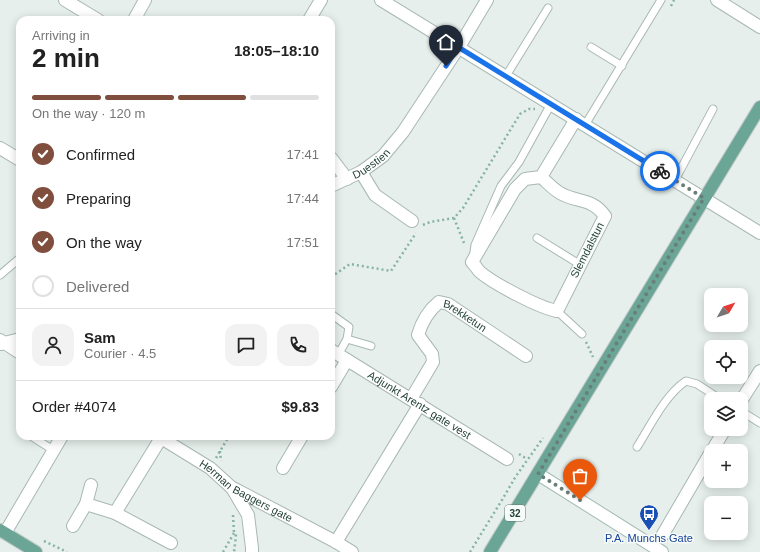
<!DOCTYPE html>
<meta charset="utf-8">
<style>
:root{--surface:#fff;--page:#f2f2f2;--text:#222;--muted:#767676;--line:#e0e0e0;--accent:#804e3d}
body{margin:0;font-family:Helvetica,sans-serif;background:var(--page);color:var(--text);height:100vh;display:flex;flex-direction:column;font-size:15px;white-space:nowrap}
*{box-sizing:border-box;margin:0}
p{font-size:13px;color:var(--muted)}
.icon{flex:none;width:22px;height:22px;fill:none;stroke:currentColor;stroke-width:2;stroke-linecap:round;stroke-linejoin:round}
.map{position:relative;flex:1;overflow:hidden}
.side{position:absolute;left:16px;top:16px;width:319px;height:424px;display:flex;flex-direction:column;background:var(--surface);border-radius:12px;box-shadow:0 2px 10px #0003}
.side>*{flex:none}
.needle{width:26px;rotate:51deg}
.tools{position:absolute;left:704px;top:288px;display:grid;gap:8px}
.tools a{display:grid;place-items:center;width:44px;height:44px;border-radius:8px;background:var(--surface);box-shadow:0 2px 10px #0003;font-size:20px}
.pin{position:absolute;display:grid;place-items:center;width:34px;height:34px;color:#fff;margin:-41px -17px;border-radius:50% 50% 50% 0;rotate:-45deg;box-shadow:0 0 4px #0007}
.pin .icon{rotate:45deg}
.courier{position:absolute;display:grid;place-items:center;width:40px;height:40px;margin:-20px;border:3px solid #1a73e8;border-radius:50%;background:#fff;color:#222;box-shadow:0 1px 5px #0007}
.overview em{font-style:normal;font-weight:800}
.overview div{display:flex;flex-direction:column-reverse}
.overview{display:flex;align-items:center;justify-content:space-between;height:68px;padding:0 16px}
h1{font-size:26px;font-weight:800;line-height:30px}
.bar{display:grid;grid-template-columns:repeat(4,1fr);gap:6px 4px;align-content:center;height:48px;padding:0 16px}
.bar i{height:5px;border-radius:3px;background:var(--line)}
.bar .active{background:var(--accent)}
.bar p{grid-column:span 4}
.line{display:flex;align-items:center;gap:10px;padding:0 16px;border-top:1px solid var(--line)}
.line div{flex:1}
.round{display:grid;place-items:center;flex:none;width:42px;height:42px;border-radius:12px;background:var(--page)}
ol{padding:0 16px;list-style:none}
li{display:flex;align-items:center;gap:12px;height:44px}
li p{margin-inline-start:auto}
li .icon{padding:4px;border-radius:50%;background:var(--accent);color:#fff;stroke-width:4}
li:last-child{color:var(--muted)}
li i{width:22px;height:22px;border:2px solid var(--line);border-radius:50%}
.map>svg:first-child{display:block}
.lines{fill:none;stroke-linecap:round;stroke-linejoin:round}
.service-casing{stroke:#a8b8b2;stroke-width:9}
.minor-casing{stroke:#a8b8b2;stroke-width:14}
.secondary-casing{stroke:#a4bbb3;stroke-width:14}
.primary-casing{stroke:#c2cac8;stroke-width:14}
.path{stroke:#86b3a5;stroke-width:2.5;stroke-dasharray:2 3;stroke-linecap:butt}
.service{stroke:#fff;stroke-width:7}
.minor{stroke:#fff;stroke-width:12}
.secondary{stroke:#fff;stroke-width:12}
.primary{stroke:#6aa596;stroke-width:12}
.done{stroke:#687f78;stroke-width:4;stroke-dasharray:0 7.2}
.route{stroke:#1a73e8;stroke-width:5}
.labels{text-anchor:middle;dominant-baseline:central;stroke-width:3;stroke-linejoin:round;paint-order:stroke}
.shield{fill:#f7fbf9;stroke:#637a73;stroke-width:1}
.shield-label{font-size:10px;font-weight:bold;fill:#24423a}
.street-label{font-size:11px;fill:#24423a;stroke:#f7fbf9}
.transit-label{font-size:11px;fill:#164399;stroke:#f7fbf9}
</style>
<div class="map">
<svg width="760" height="552" viewBox="0 0 760 552">
<rect width="100%" height="100%" fill="#e6efeb"/>
<g class="lines">
<defs>
<g id="service">
<path d="M591 47 622 66"/>
<path d="M506 76 548 8"/>
<path d="M585 125 661 0"/>
<path d="M675 180 713 109"/>
<path d="M537 238 579 264"/>
<path d="M474 252 475 245 486 220 501 186 519 162 551 104"/>
<path d="M0 275 20 258"/>
<path d="M557 311 582 334"/>
<path d="M331 314 349 327 347 339 338 355"/>
<path d="M347 339 371 346"/>
<path d="M741 411 760 423"/>
<path d="M31 436 53 450"/>
<path d="M637 447C651 425 665 395 686 381L697 384 720 399"/>
</g>
<g id="minor">
<path d="M65 0 98 20"/>
<path d="M381 0 760 233"/>
<path d="M717 0 760 27"/>
<path d="M134 20 145 0"/>
<path d="M309 20 321 0"/>
<path d="M0 148 20 160"/>
<path d="M331 158 347 179"/>
<path d="M361 172 375 195 412 221"/>
<path d="M541 177C547 182 553 189 560 193 577 203 591 197 605 216L557 311C540 308 494 284 480 272 477 269 475 265 472 262L515 189 525 179 541 177 576 119"/>
<path id="s1" d="M331 186 361 172 383 156 403 132 459 47 487 0"/>
<path d="M0 340 20 353"/>
<path d="M1 344 20 339"/>
<path id="s2" d="M331 350 507 459"/>
<path d="M331 387 347 360"/>
<path id="s3" d="M411 399 433 362 432 354 418 335C422 321 428 311 439 302L448 304 526 356"/>
<path d="M741 401 760 371"/>
<path id="s4" d="M158 436 210 468 231 487 336 542 352 552"/>
<path d="M712 451 725 429"/>
<path d="M283 468 302 436"/>
<path d="M232 488 248 515 252 548V552"/>
<path d="M86 504 115 513 171 543"/>
<path d="M115 513 161 438"/>
<path d="M73 526 86 504 91 485"/>
<path d="M5 533 62 436"/>
<path d="M662 536 711 452"/>
<path d="M336 542 420 404"/>
</g>
<path id="secondary" d="M538 474 662 552"/>
<g id="primary">
<path d="M0 530 36 552"/>
<path d="M490 552 760 107"/>
</g>
</defs>
<!-- service casing -->
<use href="#service" class="service-casing"/>
<!-- minor casing -->
<use href="#minor" class="minor-casing"/>
<!-- secondary casing -->
<use href="#secondary" class="secondary-casing"/>
<!-- primary casing -->
<use href="#primary" class="primary-casing"/>
<!-- path -->
<g class="path">
<path d="M671 6 674 0"/>
<path d="M454 218 464 243"/>
<path d="M423 225 430 222 454 218 463 208 520 114 529 109H535"/>
<path d="M331 277 350 264 391 271 416 233"/>
<path d="M586 342 593 357"/>
<path d="M220 451 221 461"/>
<path d="M519 454 527 459"/>
<path d="M216 458 229 436"/>
<path d="M233 515 234 533 236 536 234 552"/>
<path d="M44 541 67 552"/>
<path d="M223 552 234 533"/>
<path d="M470 552 502 500 516 476 543 438"/>
</g>
<!-- service -->
<use href="#service" class="service"/>
<!-- minor -->
<use href="#minor" class="minor"/>
<!-- secondary -->
<use href="#secondary" class="secondary"/>
<!-- primary -->
<use href="#primary" class="primary"/>
</g>
<g class="lines">
<!-- done -->
<path class="done" d="M580 500 538 474 704 198 660 171"/>
<!-- route -->
<path class="route" d="M446 66 458 47 660 171"/>
</g>
<!-- icons -->
<defs>
<symbol id="bus-pin" viewBox="-11 -11 22 30"><path d="M0 17L-7.5 6A9.5 9.5 0 1 1 7.5 6Z" fill="#1a4fb4" stroke="#f7fbf9"/><path d="M-5-6H5V4H4V6H2V4H-2V6H-4V4H-5ZM-3.5-4V0h7V-4ZM-3.5 1.2v1.5H-2V1.2ZM2 1.2v1.5H3.5V1.2Z" fill="#fff"/></symbol>
</defs>
<g fill-rule="evenodd">
<use href="#bus-pin" x="638" y="503" width="22" height="30"/>
</g>
<g class="labels">
<!-- shield labels -->
<rect class="shield" x="505" y="505" width="20" height="16" rx="3"/>
<g class="shield-label">
<text x="515" y="513">32</text>
</g>
<!-- street labels -->
<g class="street-label">
<text stroke="none"><textPath href="#s1" startOffset="46">Duestien</textPath></text>
<text transform="translate(587 250) rotate(-63)">Slemdalstun</text>
<text stroke="none"><textPath href="#s3" startOffset="144">Brekketun</textPath></text>
<text stroke="none"><textPath href="#s2" startOffset="104">Adjunkt Arentz gate vest</textPath></text>
<text stroke="none"><textPath href="#s4" startOffset="104">Herman Baggers gate</textPath></text>
</g>
<!-- transit labels -->
<g class="transit-label">
<text x="649" y="538">P.A. Munchs Gate</text>
</g>
</g>
</svg>
<div class="tools">
<a><svg class="needle" viewBox="-14 -14 28 28"><path d="M0-13l5 13h-10z" fill="#e53935"/><path d="M0 13l5-13h-10z" fill="#767676"/></svg></a>
<a><svg class="icon" aria-label="locate" viewBox="0 0 24 24"><circle cx="12" cy="12" r="6"/><path d="M12 2v4M12 18v4M2 12h4M18 12h4"/></svg></a>
<a><svg class="icon" aria-label="layers" viewBox="0 0 24 24"><path d="M12 4l9 5-9 5-9-5zM3 14l9 5 9-5"/></svg></a>
<a>+</a>
<a>−</a>
</div>
<div class="pin" style="left:580px;top:500px;background:#ea580c"><svg class="icon" aria-label="bag" viewBox="0 0 24 24"><path d="M5 8h14l-1 12H6zM9 8a3 3 0 0 1 6 0"/></svg></div>
<div class="pin" style="left:446px;top:66px;background:#1f2937"><svg class="icon" aria-label="home" viewBox="0 0 24 24"><path d="M3 11l9-7 9 7M6 9v11h12V9"/></svg></div>
<div class="courier" style="left:660px;top:171px"><svg class="icon" aria-label="bike" viewBox="0 0 24 24"><circle cx="6" cy="16" r="4"/><circle cx="18" cy="16" r="4"/><path d="M6 16l4-8h5l3 8M10 8l3 8H6M13 5h3"/></svg></div>
<section class="side">
<div class="overview"><div><h1>2 min</h1><p>Arriving in</p></div><em>18:05–18:10</em></div>
<div class="bar"><i class="active"></i><i class="active"></i><i class="active"></i><i></i><p>On the way · 120 m</p></div>
<ol>
<li><svg class="icon" aria-label="check" viewBox="0 0 24 24"><path d="M5 12l5 5 9-10"/></svg>Confirmed<p>17:41</p></li>
<li><svg class="icon" aria-label="check" viewBox="0 0 24 24"><path d="M5 12l5 5 9-10"/></svg>Preparing<p>17:44</p></li>
<li><svg class="icon" aria-label="check" viewBox="0 0 24 24"><path d="M5 12l5 5 9-10"/></svg>On the way<p>17:51</p></li>
<li><i></i>Delivered</li>
</ol>
<div class="line" style="height:72px"><a class="round"><svg class="icon" aria-label="person" viewBox="0 0 24 24"><circle cx="12" cy="8" r="4"/><path d="M4 21q1-7 8-7t8 7"/></svg></a><div><b>Sam</b><p>Courier · 4.5</p></div><a class="round"><svg class="icon" aria-label="chat" viewBox="0 0 24 24"><path d="M4 5h16v11H9l-5 4z"/></svg></a><a class="round"><svg class="icon" aria-label="phone" viewBox="0 0 24 24"><path d="M5 4h4l2 5-3 2q2 4 5 5l2-3 5 2v4C11 20 4 13 5 4z"/></svg></a></div>
<div class="line" style="height:52px"><div>Order #4074</div><b>$9.83</b></div>
</section>
</div>
